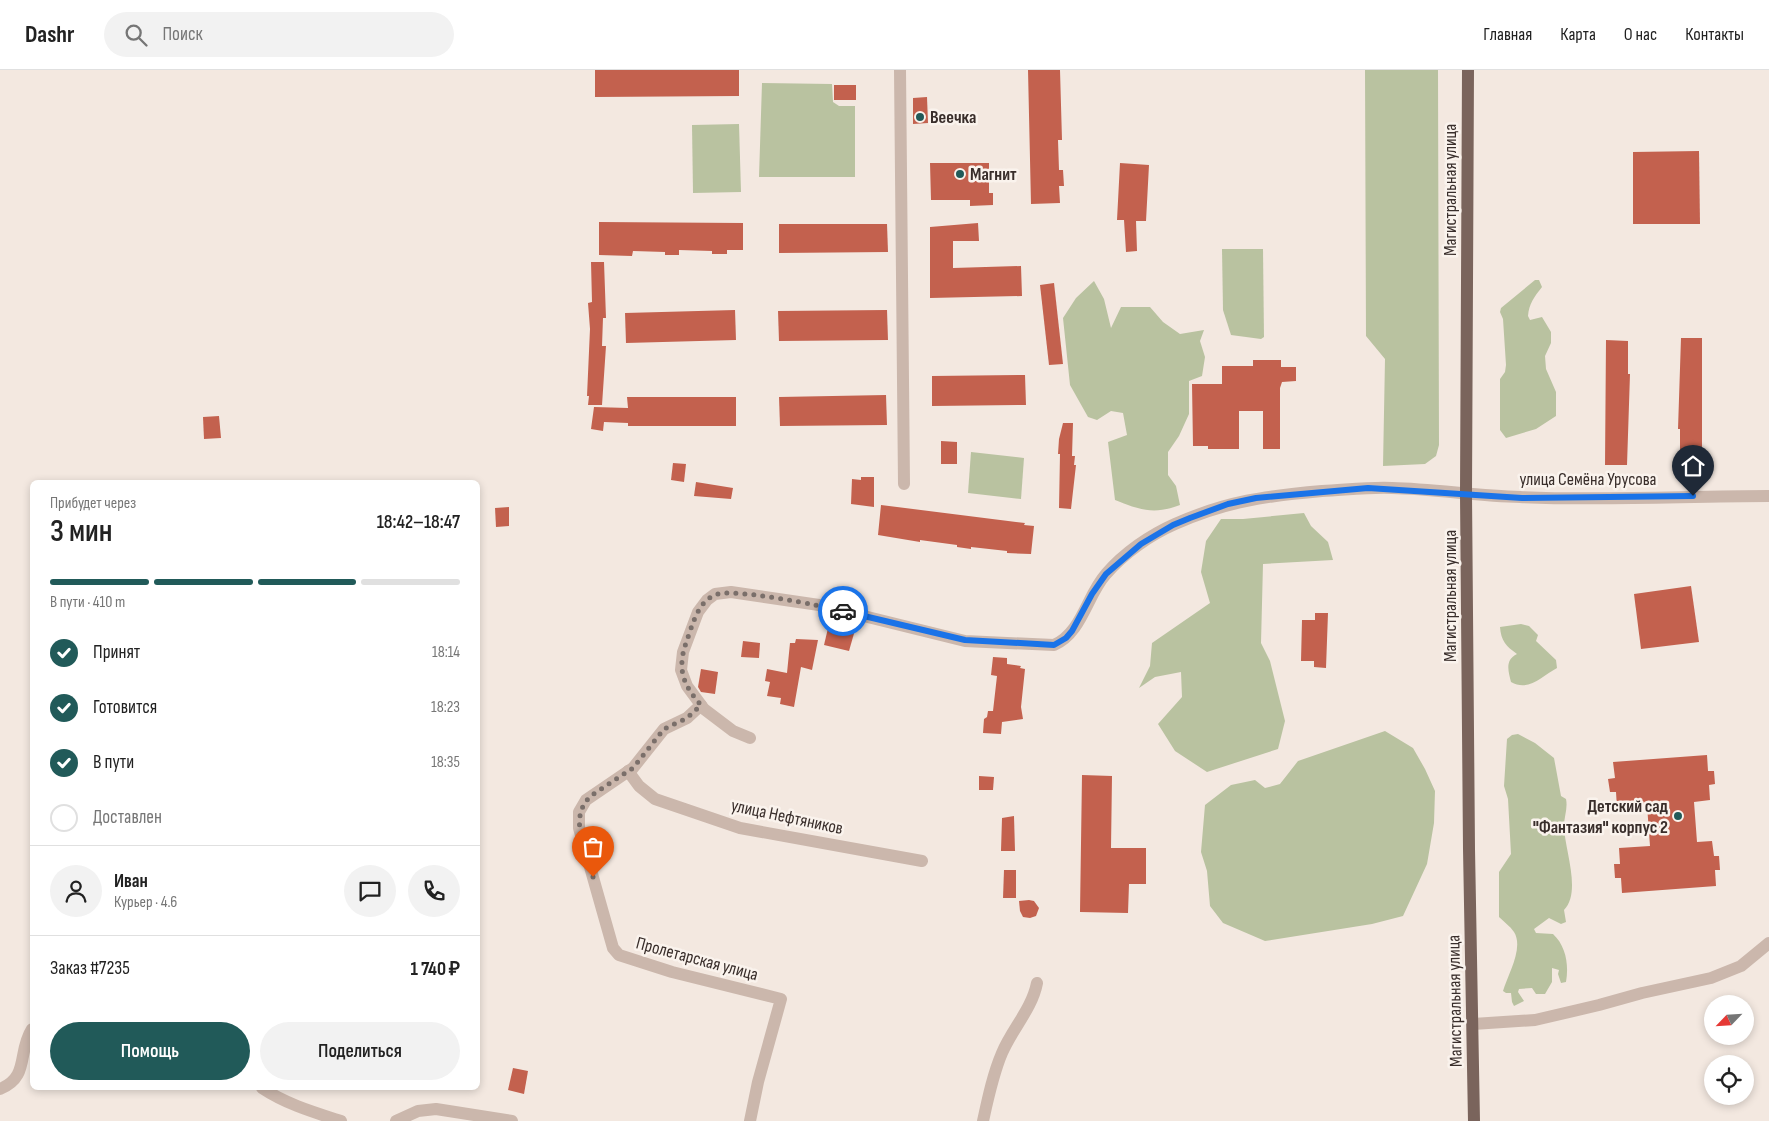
<!DOCTYPE html>
<html lang="ru">
<meta charset="utf-8">
<style>
:root{--surface:#fff;--page:#f2f2f2;--text:#222;--muted:#767676;--line:#e0e0e0;--accent:#215a59}
body{margin:0;font-family:"Sofia Sans Condensed",sans-serif;background:var(--page);color:var(--text);height:100vh;display:flex;flex-direction:column;font-size:19px;white-space:nowrap}
*{box-sizing:border-box;margin:0}
p{font-size:16px;color:var(--muted)}
.icon{flex:none;width:28px;height:28px;fill:none;stroke:currentColor;stroke-width:2;stroke-linecap:round;stroke-linejoin:round}
.map{position:relative;flex:1;overflow:hidden}
.sheet{position:absolute;left:30px;top:410px;width:450px;height:610px;display:flex;flex-direction:column;background:var(--surface);border-radius:8px;box-shadow:0 2px 8px #0003}
.sheet>*{flex:none}
.needle{width:32px;rotate:245deg}
.controls{position:absolute;left:1704px;top:925px;display:grid;gap:10px}
.controls a{display:grid;place-items:center;width:50px;height:50px;border-radius:50%;background:var(--surface);box-shadow:0 2px 8px #0003;font-size:25px}
.pin{position:absolute;display:grid;place-items:center;width:42px;height:42px;color:#fff;margin:-51px -21px;border-radius:50% 50% 50% 0;rotate:-45deg;box-shadow:0 0 5px #0007}
.pin .icon{rotate:45deg}
.courier{position:absolute;display:grid;place-items:center;width:50px;height:50px;margin:-25px;border:4px solid #1a73e8;border-radius:50%;background:#fff;color:#222;box-shadow:0 1px 6px #0007}
.summary em{font-style:normal;font-weight:600}
.summary div{display:flex;flex-direction:column-reverse}
.summary{display:flex;align-items:center;justify-content:space-between;height:85px;padding:0 20px}
h1{font-size:32px;font-weight:600;line-height:38px}
.bar{display:grid;grid-template-columns:repeat(4,1fr);gap:8px 5px;align-content:center;height:60px;padding:0 20px}
.bar i{height:6px;border-radius:4px;background:var(--line)}
.bar .current{background:var(--accent)}
.bar p{grid-column:span 4}
.line{display:flex;align-items:center;gap:12px;padding:0 20px;border-top:1px solid var(--line)}
.line div{flex:1}
.round{display:grid;place-items:center;flex:none;width:52px;height:52px;border-radius:26px;background:var(--page)}
ol{padding:0 20px;list-style:none}
li{display:flex;align-items:center;gap:15px;height:55px}
li p{margin-inline-start:auto}
li .icon{padding:5px;border-radius:50%;background:var(--accent);color:#fff;stroke-width:4}
li:last-child{color:var(--muted)}
li i{width:28px;height:28px;border:2px solid var(--line);border-radius:50%}
.button{display:flex;gap:10px;margin-top:auto;padding:10px 20px}
.button a{flex:1;height:58px;border-radius:30px;background:var(--accent);color:#fff;font-size:20px;font-weight:600;line-height:58px;text-align:center}
.button a+a{background:var(--page);color:var(--text)}
header{display:flex;align-items:center;gap:30px;box-sizing:border-box;height:70px;padding:0 25px;background:var(--surface);border-bottom:1px solid var(--line)}
header strong{font-size:24px}
nav{display:flex;gap:28px;margin-inline-start:auto;font-size:18px}
.search{width:350px;height:45px;background:var(--page);display:flex;align-items:center;gap:12px;box-sizing:border-box;padding:0 18px;border-radius:28px;color:var(--muted);font-size:19px}
.map>svg:first-child{display:block}
.green{fill:#b9c2a0}
.building{fill:#c3614e}
.lines{fill:none;stroke-linecap:round;stroke-linejoin:round}
.minor{stroke:#cbb7ac;stroke-width:12}
.major{stroke:#7a645c;stroke-width:12}
.done{stroke:#7a6f6a;stroke-width:5;stroke-dasharray:0 9}
.route{stroke:#1a73e8;stroke-width:6}
.poi-dot{fill:#215a59;stroke:#faf3ed;stroke-width:2}
.labels{text-anchor:middle;dominant-baseline:central;stroke-width:5;stroke-linejoin:round;paint-order:stroke}
.poi-label{font-size:18px;font-weight:bold;fill:#392e2b;stroke:#faf3ed;text-anchor:start}
.street-label{font-size:18px;fill:#392e2b;stroke:#faf3ed}
</style>
<header>
<strong>Dashr</strong>
<div class="search"><svg class="icon" aria-label="search" viewBox="0 0 24 24"><circle cx="10" cy="10" r="6"/><path d="M15 15l6 6"/></svg>Поиск</div>
<nav><a>Главная</a><a>Карта</a><a>О нас</a><a>Контакты</a></nav>
</header>
<div class="map">
<svg width="1769" height="1051" viewBox="0 0 1769 1051">
<rect width="100%" height="100%" fill="#f3e8e0"/>
<!-- green -->
<g class="green">
<path d="M1365 0H1438L1439 375 1436 386 1425 394 1383 396 1385 289 1366 266Z"/>
<path d="M762 13 832 14 833 32 839 36H855V107H759Z"/>
<path d="M739 54 741 122 693 123 692 55Z"/>
<path d="M1222 179H1263L1264 267 1261 269 1231 265 1223 240Z"/>
<path d="M1535 210H1539L1542 217C1534 227 1529 234 1528 246L1530 250 1542 247 1551 262V273L1545 286 1546 299 1556 322V346L1536 359 1506 368 1500 360V309L1505 302 1506 295 1503 249 1500 242 1501 238Z"/>
<path d="M1094 211 1104 229 1111 258 1121 237H1150L1163 252 1180 264 1204 260 1200 271 1205 287 1202 306 1189 311V344L1179 366 1168 382V405L1176 416 1180 435C1154 445 1140 440 1115 430L1108 372 1127 365 1123 343 1111 341 1097 350 1088 347 1070 315 1063 248 1076 228Z"/>
<path d="M971 382 1024 388 1021 429 968 423Z"/>
<path d="M1304 443 1311 456 1328 472 1333 490 1263 494 1261 573 1270 591 1285 651 1278 679 1207 702 1175 681 1158 654 1182 627 1181 602 1155 607 1139 618 1150 596 1152 573 1210 533 1201 502 1206 471 1221 449H1243Z"/>
<path d="M1521 554 1529 556 1538 565 1536 571 1556 590 1557 598C1542 606 1529 622 1511 612 1508 600 1505 590 1517 584 1506 576 1501 571 1500 557Z"/>
<path d="M1385 661 1413 678 1425 699 1435 721 1434 753 1427 794 1403 846 1372 854 1265 871 1223 853 1210 836 1207 801 1201 782 1205 735 1231 715 1255 710 1265 718 1280 714 1298 691Z"/>
<path d="M1518 664 1535 673 1554 688 1561 726 1566 729C1568 738 1564 747 1564 756 1564 778 1582 822 1564 840L1566 852 1561 854 1549 848 1534 859 1536 863 1553 864C1566 876 1569 895 1566 912L1561 913 1558 904 1559 900 1552 898V912L1545 924H1536L1532 918 1519 919 1518 922 1524 931 1514 936 1512 932 1511 923H1506L1503 921C1508 904 1524 878 1514 862 1510 856 1504 852 1499 847V802L1511 784 1508 729 1504 716 1507 669 1512 665Z"/>
</g>
<!-- building -->
<g class="building">
<path d="M595 0H739V26L595 27Z"/>
<path d="M1028 0H1060L1062 70H1058L1059 100H1063L1064 116H1059L1060 133 1031 134Z"/>
<rect x="834" y="15" width="22" height="15"/>
<path d="M927 27 928 53 913 54V28Z"/>
<path d="M1699 81 1700 154H1633V82Z"/>
<path d="M930 93H989V123H993V135L970 136V130H931Z"/>
<path d="M1120 93 1149 95 1146 151H1136L1137 181 1126 182 1124 150H1117Z"/>
<path d="M599 152 743 153V180H727V184H712V181L679 180V185H665V182L633 181 632 186 599 185Z"/>
<path d="M978 153 979 171H953V198L1021 196 1022 226 930 228V157Z"/>
<path d="M779 154H887L888 182 779 183Z"/>
<path d="M591 192H604L606 248H603L602 276H606L602 335H588L589 326H587L590 259 588 233 592 232Z"/>
<path d="M1054 213 1063 294 1049 295 1040 215Z"/>
<path d="M735 240 736 270 626 273 625 243Z"/>
<path d="M887 240 888 270 779 271 778 241Z"/>
<path d="M1681 268H1702V393H1680V359H1678Z"/>
<path d="M1606 270 1628 271V304H1630L1627 395H1605Z"/>
<path d="M1253 290H1281V297H1296V311L1282 312 1280 318V379H1263V341H1239V379H1208V376H1193L1192 314H1222V296H1253Z"/>
<path d="M1025 305 1026 335 932 336V306Z"/>
<path d="M886 325 887 355 780 356 779 327Z"/>
<path d="M627 327H736V356H628V353L604 352 603 361 591 359 594 337 628 338Z"/>
<path d="M219 346 221 368 204 369 203 347Z"/>
<path d="M1063 353H1073L1072 386H1075L1074 395H1076L1071 439 1059 438 1060 384H1058L1059 369Z"/>
<path d="M941 371 957 372V394H941Z"/>
<path d="M673 393 686 394 684 412 671 410Z"/>
<path d="M861 407H874V437L851 434 852 409 861 410Z"/>
<path d="M696 412 733 418 731 429 694 426Z"/>
<path d="M881 435 1025 453 1024 455 1034 456 1031 484 1007 483V481L971 477V479L957 477V475L920 470V472L878 465Z"/>
<path d="M509 437V456L496 457 495 438Z"/>
<path d="M1691 516 1699 572 1641 579 1634 524Z"/>
<path d="M1315 543H1328L1326 598 1314 597V591H1301L1302 550H1315Z"/>
<path d="M829 554 855 560 849 581 824 575Z"/>
<path d="M796 569 818 570 812 600 801 597 794 637 780 634 781 628 767 626 770 612 765 611 767 599 787 603 790 573H795Z"/>
<path d="M743 571 760 573 759 588 741 587Z"/>
<path d="M993 587 1007 588V594L1021 596 1020 598 1025 599 1021 637 1023 649 1002 652 1001 664 983 663 984 649 987 647 988 641H993L997 606 991 605Z"/>
<path d="M701 599 718 602 715 624 701 622 698 617Z"/>
<path d="M1707 685 1708 701H1714L1715 714 1709 715 1710 730 1694 732 1697 772 1712 771 1714 786H1719L1720 800H1715L1716 816 1622 823 1621 808H1615L1614 794H1620L1619 778 1650 776 1647 735 1617 738 1616 722H1610L1608 709 1615 708 1613 692Z"/>
<path d="M1082 705 1112 706 1111 778H1146V814H1129L1128 843 1080 842Z"/>
<path d="M979 706 994 707 993 720H979Z"/>
<path d="M1014 746 1015 781H1001L1002 748Z"/>
<path d="M1004 800H1016V828H1003Z"/>
<path d="M1029 830 1034 831 1039 838 1036 846 1030 848 1023 847 1020 841 1019 831Z"/>
<path d="M513 998 528 1001 524 1024 508 1020Z"/>
</g>
<g class="lines">
<!-- minor -->
<g class="minor">
<path d="M900 0 904 414"/>
<path d="M701 635 687 648 664 659 633 698 586 730 579 742V758L613 878 619 885 672 902 781 929 758 1012 750 1051"/>
<path d="M750 668 733 661 704 639 687 616 681 600 683 582 698 542 707 530 715 524 731 522 819 535 965 571 1054 575C1082 563 1087 525 1106 504 1124 483 1150 465 1175 454 1227 431 1266 426 1322 421 1345 420 1369 417 1392 418 1435 419 1477 426 1520 427 1603 431 1686 426 1769 426"/>
<path d="M628 701 639 716 655 729 740 758 922 791"/>
<path d="M1473 954 1535 950 1599 935 1642 923 1711 908 1741 896 1769 873"/>
<path d="M262 1018C286 1034 313 1042 341 1051"/>
<path d="M0 1019C30 1007 17 982 32 959"/>
<path d="M396 1051 418 1041 436 1039 512 1051"/>
<path d="M983 1051C988 1028 993 1004 1002 983 1012 959 1032 939 1037 913"/>
</g>
<!-- major -->
<path class="major" d="M1468 0 1466 424 1469 779 1474 1051"/>
</g>
<g class="lines">
<!-- done -->
<path class="done" d="M593 807C586 781 567 746 592 725L633 698 664 659 687 648 701 635C683 615 677 599 686 573 692 557 697 532 715 525 731 517 822 536 843 541"/>
<!-- route -->
<path class="route" d="M843 541 965 570 1054 575 1066 568 1072 561 1092 524 1106 504 1141 474 1173 455 1190 448 1228 434 1256 428 1368 418 1522 428 1693 426"/>
</g>
<!-- markers -->
<g class="poi-dot">
<circle cx="920" cy="47" r="5"/>
<circle cx="960" cy="104" r="5"/>
<circle cx="1678" cy="746" r="5"/>
</g>
<g class="labels">
<!-- poi labels -->
<g class="poi-label">
<text x="930" y="47">Веечка</text>
<text x="970" y="104">Магнит</text>
<text x="1668" y="736" text-anchor="end">Детский сад<tspan x="1668" dy="21">"Фантазия" корпус 2</tspan></text>
</g>
<!-- street labels -->
<g class="street-label">
<text transform="translate(1450 120) rotate(-90)">Магистральная улица</text>
<text x="1588" y="409">улица Семёна Урусова</text>
<text transform="translate(1450 526) rotate(-90)">Магистральная улица</text>
<text transform="translate(787 747) rotate(12)">улица Нефтяников</text>
<text transform="translate(697 889) rotate(15)">Пролетарская улица</text>
<text transform="translate(1455 931) rotate(-91)">Магистральная улица</text>
</g>
</g>
</svg>
<div class="controls">
<a><svg class="needle" viewBox="-14 -14 28 28"><path d="M0-13l5 13h-10z" fill="#e53935"/><path d="M0 13l5-13h-10z" fill="#767676"/></svg></a>
<a><svg class="icon" aria-label="locate" viewBox="0 0 24 24"><circle cx="12" cy="12" r="6"/><path d="M12 2v4M12 18v4M2 12h4M18 12h4"/></svg></a>
</div>
<div class="pin" style="left:593px;top:807px;background:#ea580c"><svg class="icon" aria-label="bag" viewBox="0 0 24 24"><path d="M5 8h14l-1 12H6zM9 8a3 3 0 0 1 6 0"/></svg></div>
<div class="pin" style="left:1693px;top:426px;background:#1f2937"><svg class="icon" aria-label="home" viewBox="0 0 24 24"><path d="M3 11l9-7 9 7M6 9v11h12V9"/></svg></div>
<div class="courier" style="left:843px;top:541px"><svg class="icon" aria-label="car" viewBox="0 0 24 24"><path d="M5 17H2v-5l4-1 3-4h7l3 4 3 1v5h-3M9 17h6M6 11h13"/><circle cx="7" cy="17" r="2"/><circle cx="17" cy="17" r="2"/></svg></div>
<section class="sheet">
<div class="summary"><div><h1>3 мин</h1><p>Прибудет через</p></div><em>18:42–18:47</em></div>
<div class="bar"><i class="current"></i><i class="current"></i><i class="current"></i><i></i><p>В пути · 410 m</p></div>
<ol>
<li><svg class="icon" aria-label="check" viewBox="0 0 24 24"><path d="M5 12l5 5 9-10"/></svg>Принят<p>18:14</p></li>
<li><svg class="icon" aria-label="check" viewBox="0 0 24 24"><path d="M5 12l5 5 9-10"/></svg>Готовится<p>18:23</p></li>
<li><svg class="icon" aria-label="check" viewBox="0 0 24 24"><path d="M5 12l5 5 9-10"/></svg>В пути<p>18:35</p></li>
<li><i></i>Доставлен</li>
</ol>
<div class="line" style="height:90px"><a class="round"><svg class="icon" aria-label="person" viewBox="0 0 24 24"><circle cx="12" cy="8" r="4"/><path d="M4 21q1-7 8-7t8 7"/></svg></a><div><b>Иван</b><p>Курьер · 4.6</p></div><a class="round"><svg class="icon" aria-label="chat" viewBox="0 0 24 24"><path d="M4 5h16v11H9l-5 4z"/></svg></a><a class="round"><svg class="icon" aria-label="phone" viewBox="0 0 24 24"><path d="M5 4h4l2 5-3 2q2 4 5 5l2-3 5 2v4C11 20 4 13 5 4z"/></svg></a></div>
<div class="line" style="height:65px"><div>Заказ #7235</div><b>1 740 ₽</b></div>
<div class="button"><a>Помощь</a><a>Поделиться</a></div>
</section>
</div>
